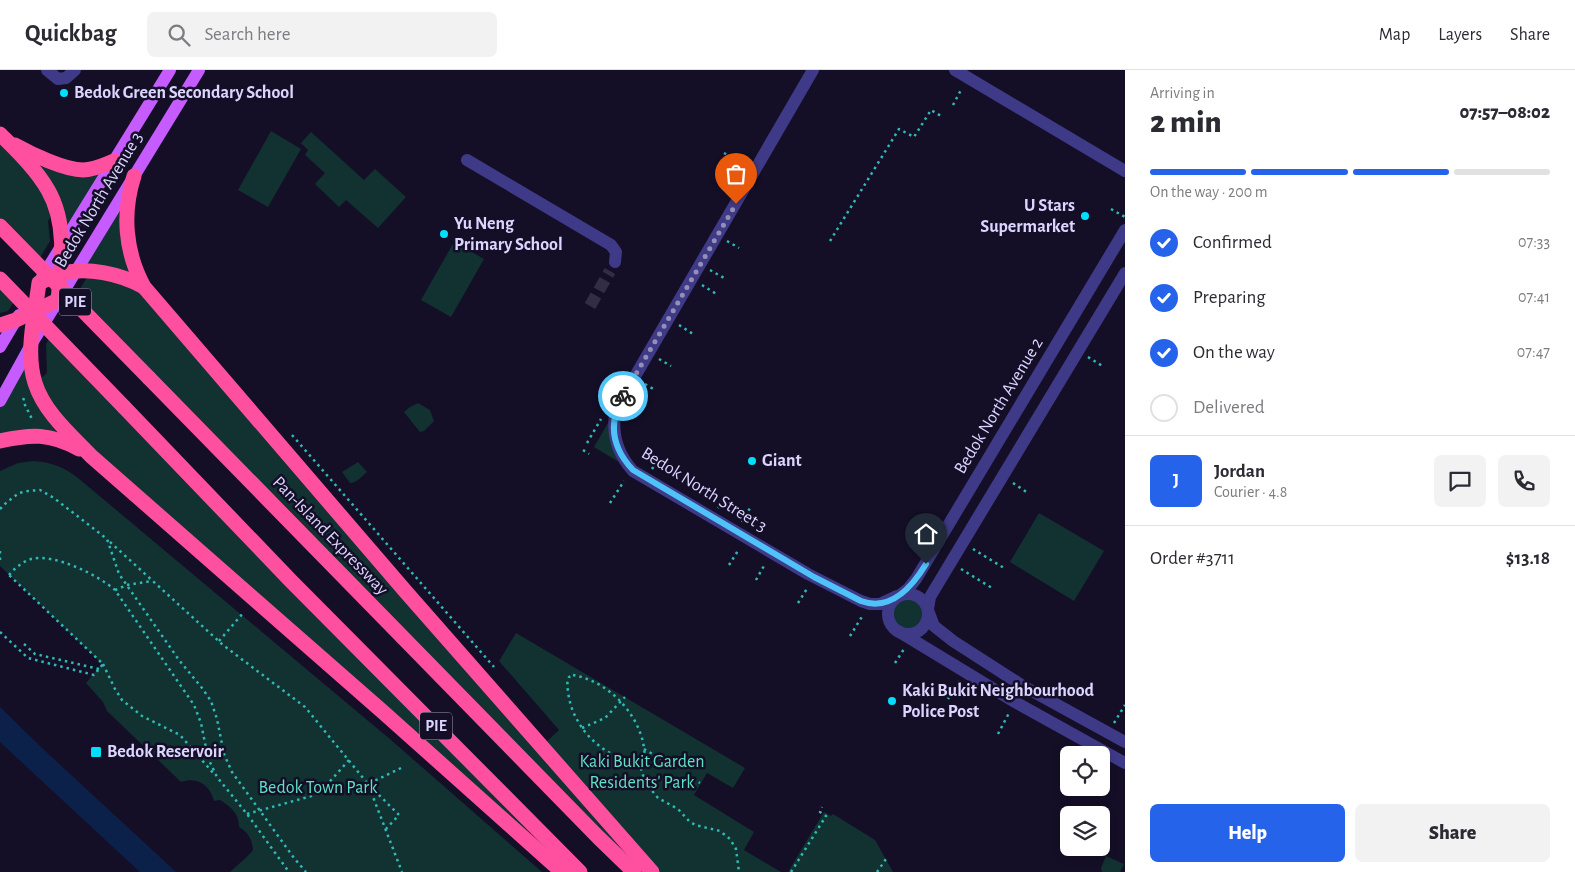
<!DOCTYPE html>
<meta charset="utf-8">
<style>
:root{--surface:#fff;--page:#f2f2f3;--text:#2b2b33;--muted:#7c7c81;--line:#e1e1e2;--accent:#2563eb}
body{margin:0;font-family:"Alegreya Sans",sans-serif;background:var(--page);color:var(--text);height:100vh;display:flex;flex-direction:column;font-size:19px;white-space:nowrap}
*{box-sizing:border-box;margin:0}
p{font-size:16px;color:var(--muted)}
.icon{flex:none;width:28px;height:28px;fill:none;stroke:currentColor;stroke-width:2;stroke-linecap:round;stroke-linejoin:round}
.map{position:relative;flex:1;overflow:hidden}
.details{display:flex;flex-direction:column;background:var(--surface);width:450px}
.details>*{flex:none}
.fabs{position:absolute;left:1060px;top:676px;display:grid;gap:10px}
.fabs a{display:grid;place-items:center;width:50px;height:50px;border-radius:8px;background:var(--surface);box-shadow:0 2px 8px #0003;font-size:25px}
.pin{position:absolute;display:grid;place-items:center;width:42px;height:42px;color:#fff;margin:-51px -21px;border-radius:50% 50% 50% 0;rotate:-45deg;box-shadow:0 0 5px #0007}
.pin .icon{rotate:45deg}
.courier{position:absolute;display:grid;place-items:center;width:50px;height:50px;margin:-25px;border:4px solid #4fc3f7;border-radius:50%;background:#fff;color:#222;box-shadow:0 1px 6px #0007}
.summary em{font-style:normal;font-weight:800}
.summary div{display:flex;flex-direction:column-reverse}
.summary{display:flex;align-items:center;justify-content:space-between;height:85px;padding:0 25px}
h1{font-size:32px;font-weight:800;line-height:38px}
.bar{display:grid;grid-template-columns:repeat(4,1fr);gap:8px 5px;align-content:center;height:60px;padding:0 25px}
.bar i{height:6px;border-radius:4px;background:var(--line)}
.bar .on{background:var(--accent)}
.bar p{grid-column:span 4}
.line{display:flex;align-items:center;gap:12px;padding:0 25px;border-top:1px solid var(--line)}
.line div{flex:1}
.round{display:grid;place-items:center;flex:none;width:52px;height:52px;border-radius:8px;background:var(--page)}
ol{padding:0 25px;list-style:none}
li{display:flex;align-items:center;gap:15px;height:55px}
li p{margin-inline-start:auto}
li .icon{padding:5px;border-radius:50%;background:var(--accent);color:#fff;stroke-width:4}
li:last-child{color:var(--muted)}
li i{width:28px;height:28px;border:2px solid var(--line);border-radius:50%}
.cta{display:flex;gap:10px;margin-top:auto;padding:10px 25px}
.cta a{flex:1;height:58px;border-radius:8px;background:var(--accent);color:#fff;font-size:20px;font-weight:800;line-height:58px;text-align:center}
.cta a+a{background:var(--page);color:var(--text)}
header{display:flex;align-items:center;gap:30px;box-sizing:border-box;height:70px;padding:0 25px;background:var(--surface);border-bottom:1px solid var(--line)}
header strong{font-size:24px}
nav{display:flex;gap:28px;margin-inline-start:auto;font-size:18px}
.search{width:350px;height:45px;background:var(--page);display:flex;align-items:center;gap:12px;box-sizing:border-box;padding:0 18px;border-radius:8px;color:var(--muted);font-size:19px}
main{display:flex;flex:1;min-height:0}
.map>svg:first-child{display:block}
.green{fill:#123131}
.water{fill:#0c214a}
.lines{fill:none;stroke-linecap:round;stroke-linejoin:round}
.minor-tunnel{stroke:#322d47;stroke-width:12;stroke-dasharray:12 6;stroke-linecap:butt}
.path{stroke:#2ebab6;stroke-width:2.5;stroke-dasharray:2.5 4;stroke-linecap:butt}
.minor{stroke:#3f3a87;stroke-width:12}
.major{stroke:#c65cff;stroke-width:12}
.highway{stroke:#ff50a0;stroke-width:15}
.highway-bridge{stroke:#ff50a0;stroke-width:15}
.done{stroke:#9590b3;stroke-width:5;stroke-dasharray:0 9}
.route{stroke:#4fc3f7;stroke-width:6}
.poi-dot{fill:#01dfff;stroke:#140f27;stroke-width:2}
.labels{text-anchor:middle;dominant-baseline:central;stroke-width:5;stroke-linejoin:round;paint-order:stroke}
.shield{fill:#140f27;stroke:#9f9abe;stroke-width:1}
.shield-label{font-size:16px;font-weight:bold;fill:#dbd5ff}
.poi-label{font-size:18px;font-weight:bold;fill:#dbd5ff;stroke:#140f27;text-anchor:start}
.street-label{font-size:18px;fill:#dbd5ff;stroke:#140f27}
.park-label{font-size:18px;fill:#5fe1c4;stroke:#140f27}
</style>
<header>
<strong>Quickbag</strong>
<div class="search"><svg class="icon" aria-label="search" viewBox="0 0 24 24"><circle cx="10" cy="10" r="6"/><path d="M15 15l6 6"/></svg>Search here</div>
<nav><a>Map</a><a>Layers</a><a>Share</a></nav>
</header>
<main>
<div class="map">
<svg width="1125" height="802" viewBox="0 0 1125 802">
<rect width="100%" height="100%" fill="#140f27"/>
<!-- green -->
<g class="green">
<path d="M271 61 301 79 268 137 238 120Z"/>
<path d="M311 62 364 110 375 99 406 127 378 158 346 130 339 137 315 114 325 103 305 85 308 80 301 73Z"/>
<path d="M0 65 55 93 113 92 62 174 55 139 48 151 50 171 37 193 0 155Z"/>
<path d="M134 107 132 212 651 802H635L73 230 91 201H76Z"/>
<path d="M454 172 484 189 451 247 421 230Z"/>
<path d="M0 210 17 227 8 241 0 243Z"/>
<path d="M52 263 578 802H564L70 374 0 370V331L32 274 35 313 47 303 46 274Z"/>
<path d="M418 333 430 340 434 351 424 361 420 362 404 342 410 337Z"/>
<path d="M615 341 614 349 632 400 594 377Z"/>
<path d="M33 391C51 392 64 397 78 408L391 670 542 802H230C238 794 246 789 253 780 252 769 249 763 239 757 239 743 231 737 220 730L214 731C210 715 197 706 181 712L107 641 103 632 86 613 102 594 0 496V401L18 393Z"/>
<path d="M358 392 367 402C362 406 357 413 350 413L342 402Z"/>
<path d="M1039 443 1104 481 1074 531 1010 492Z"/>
<path d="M908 523C927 525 926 535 927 551L919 561 909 564C895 558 885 555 889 536Z"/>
<path d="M516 563 745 698 733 718 707 703 694 725 754 762 744 780 781 802H655L544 674 559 660 499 591Z"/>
<path d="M824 742 831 746 833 744 875 770 893 802H788Z"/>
<path d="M1106 786 1124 794 1120 802H1102L1101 798Z"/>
</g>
<!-- water -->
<path class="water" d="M0 637 43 679 176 802H140L0 672Z"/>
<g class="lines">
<!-- minor-tunnel -->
<path class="minor-tunnel" d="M590 236 610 201"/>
<!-- path -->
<g class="path">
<path d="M953 35 962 18"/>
<path d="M724 83 743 94"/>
<path d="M1111 139 1125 147"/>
<path d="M727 171 739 178"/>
<path d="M830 171 899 59 914 67 931 40 941 46"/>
<path d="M710 200 724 208"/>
<path d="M702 215 718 225"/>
<path d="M679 255 693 264"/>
<path d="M1088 287 1104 297"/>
<path d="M659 289 671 296"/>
<path d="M645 314 655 320"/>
<path d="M24 328 23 331 33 351"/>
<path d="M292 365 494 597"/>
<path d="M587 373 601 349"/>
<path d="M583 380 589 384"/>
<path d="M652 399 658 389"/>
<path d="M675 410 679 403"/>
<path d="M1013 413 1028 423"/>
<path d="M610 433 624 411"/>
<path d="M718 438 725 427"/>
<path d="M0 439 7 432 19 423 28 421 40 420 54 428 107 469 119 504 179 590 202 618 211 631 217 649 224 684 232 702 294 788 306 802"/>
<path d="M742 452 750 438"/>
<path d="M110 472 223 575 305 637 368 714 399 745 386 759"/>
<path d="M973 479 1004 498"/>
<path d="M0 481V490"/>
<path d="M729 495 739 479"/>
<path d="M961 499 992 518"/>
<path d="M9 505C15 498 22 492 31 489 54 483 98 505 115 520L194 635 201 653 208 688 217 707 247 744 289 802"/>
<path d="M756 510 765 494"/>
<path d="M115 520 127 515 152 511"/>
<path d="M798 533 808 517"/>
<path d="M0 562 28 588 94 605 103 594 9 505"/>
<path d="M850 566 863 545"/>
<path d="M219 571 244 542"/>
<path d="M24 574 35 584 99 599"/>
<path d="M895 593 904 579"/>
<path d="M103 594 115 619 122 630 142 646 180 665 214 704"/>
<path d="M573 605C606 611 635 639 643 672 644 678 646 686 643 691 637 693 630 691 624 689 595 680 571 652 568 621 567 616 567 611 569 607Z"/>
<path d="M948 629 959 611"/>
<path d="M1114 653 1125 635"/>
<path d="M582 658 605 648 625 627"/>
<path d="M998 664 1009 643"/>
<path d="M644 679 668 693"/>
<path d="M639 692 645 712 658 728 678 739 689 751 695 755 720 761 730 769 736 779 739 802"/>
<path d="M401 698 368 714 402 802"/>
<path d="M693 709 700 713"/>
<path d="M247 744 315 725 324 718 349 690"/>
<path d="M791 802 826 746 820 742 822 737"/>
<path d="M877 802 886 789"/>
</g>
<!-- minor -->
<g class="minor">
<path d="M47 0 58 9 66 8 75 0"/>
<path d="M813 0 616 339C611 362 617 383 633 401L808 504 861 531 870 534H880L897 526"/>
<path d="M955 0 1125 101"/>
<path d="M467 90 611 175 616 182 615 192"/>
<circle cx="908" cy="544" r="20"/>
<path d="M899 526 908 519 916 509 1125 160"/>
<path d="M928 539 930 527 1125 203"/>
<path d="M928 540 934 556 953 571 1023 616 1125 672"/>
<path d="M898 561 1015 632 1125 693"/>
</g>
<!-- major -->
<g class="major">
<path d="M41 209 170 0"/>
<path d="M0 277 19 245"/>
<path d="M0 331 32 273 199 0"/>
</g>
<!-- highway -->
<g class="highway">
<path d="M0 64C17 81 36 99 48 120 67 153 62 193 58 230L16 250 0 255"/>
<path d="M15 75C31 84 65 100 83 100 94 100 104 95 114 91"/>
<path d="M134 106C122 143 125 182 144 217L406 522 652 802"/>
<path d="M144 217C121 204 86 196 60 204 53 206 46 210 39 213 35 245 25 282 35 313 44 342 71 365 91 386L383 642 562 802"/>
<path d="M149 308 598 767 634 802"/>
<path d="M124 337 291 511 580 802"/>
<path d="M0 371C31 364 50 363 79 379"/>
</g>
<!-- highway-bridge -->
<g class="highway-bridge">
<path d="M0 156 149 308"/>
<path d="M0 209 124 337"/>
</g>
</g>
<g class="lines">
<!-- done -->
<path class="done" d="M623 326 736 134"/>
<!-- route -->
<path class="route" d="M623 326C608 353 612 378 633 400L814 507 861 531C891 542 912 517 926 494"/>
</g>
<!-- markers -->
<g class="poi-dot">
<circle cx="64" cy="23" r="5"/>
<circle cx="1085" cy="146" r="5"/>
<circle cx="444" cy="164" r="5"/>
<circle cx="752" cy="391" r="5"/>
<circle cx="892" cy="631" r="5"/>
<rect x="90" y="676" width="12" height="12" rx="2.5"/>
</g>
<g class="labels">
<!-- shield labels -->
<g class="shield">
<rect x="59" y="218.5" width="32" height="27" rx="4"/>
<rect x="420" y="642.5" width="32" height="27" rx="4"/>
</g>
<g class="shield-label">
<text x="75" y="232">PIE</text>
<text x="436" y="656">PIE</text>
</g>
<!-- poi labels -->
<g class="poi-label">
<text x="74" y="23">Bedok Green Secondary School</text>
<text x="1075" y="136" text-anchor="end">U Stars<tspan x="1075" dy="21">Supermarket</tspan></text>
<text x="454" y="154">Yu Neng<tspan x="454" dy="21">Primary School</tspan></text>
<text x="762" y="391">Giant</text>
<text x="902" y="621">Kaki Bukit Neighbourhood<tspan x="902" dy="21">Police Post</tspan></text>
<text x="107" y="682">Bedok Reservoir</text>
</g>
<!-- street labels -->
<g class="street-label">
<text transform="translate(99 130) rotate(-59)">Bedok North Avenue 3</text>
<text transform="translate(999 336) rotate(-59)">Bedok North Avenue 2</text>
<text transform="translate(704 420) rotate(32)">Bedok North Street 3</text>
<text transform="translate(330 466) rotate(46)">Pan-Island Expressway</text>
</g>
<!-- park labels -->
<g class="park-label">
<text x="642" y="692">Kaki Bukit Garden<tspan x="642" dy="21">Residents' Park</tspan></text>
<text x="318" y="718">Bedok Town Park</text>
</g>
</g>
</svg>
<div class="fabs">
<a><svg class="icon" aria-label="locate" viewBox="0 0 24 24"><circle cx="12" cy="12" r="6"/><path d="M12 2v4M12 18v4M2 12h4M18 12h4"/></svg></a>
<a><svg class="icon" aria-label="layers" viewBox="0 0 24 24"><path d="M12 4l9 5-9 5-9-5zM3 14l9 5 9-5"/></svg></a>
</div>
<div class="pin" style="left:736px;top:134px;background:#ea580c"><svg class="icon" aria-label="bag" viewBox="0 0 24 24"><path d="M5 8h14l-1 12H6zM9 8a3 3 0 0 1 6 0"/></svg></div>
<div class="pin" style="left:926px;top:494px;background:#1f2937"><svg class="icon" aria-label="home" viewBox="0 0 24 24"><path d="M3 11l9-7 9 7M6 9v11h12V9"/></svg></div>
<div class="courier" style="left:623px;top:326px"><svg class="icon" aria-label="bike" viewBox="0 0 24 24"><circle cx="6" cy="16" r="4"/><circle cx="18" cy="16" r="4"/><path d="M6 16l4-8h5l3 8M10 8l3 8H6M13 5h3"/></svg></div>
</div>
<section class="details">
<div class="summary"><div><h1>2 min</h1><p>Arriving in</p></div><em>07:57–08:02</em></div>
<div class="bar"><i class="on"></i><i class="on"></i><i class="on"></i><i></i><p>On the way · 200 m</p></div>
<ol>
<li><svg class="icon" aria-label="check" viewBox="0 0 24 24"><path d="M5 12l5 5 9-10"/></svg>Confirmed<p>07:33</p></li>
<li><svg class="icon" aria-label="check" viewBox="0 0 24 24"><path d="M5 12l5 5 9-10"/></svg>Preparing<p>07:41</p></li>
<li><svg class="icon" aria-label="check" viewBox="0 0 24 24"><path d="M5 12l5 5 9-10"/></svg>On the way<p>07:47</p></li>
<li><i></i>Delivered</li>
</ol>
<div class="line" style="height:90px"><b class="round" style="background:var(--accent);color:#fff">J</b><div><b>Jordan</b><p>Courier · 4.8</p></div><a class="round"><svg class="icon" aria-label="chat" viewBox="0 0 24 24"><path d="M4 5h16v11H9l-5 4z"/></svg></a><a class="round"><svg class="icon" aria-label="phone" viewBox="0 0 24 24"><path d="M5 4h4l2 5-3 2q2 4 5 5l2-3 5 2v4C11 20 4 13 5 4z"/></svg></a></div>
<div class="line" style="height:65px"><div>Order #3711</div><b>$13.18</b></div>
<div class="cta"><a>Help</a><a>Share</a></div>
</section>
</main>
